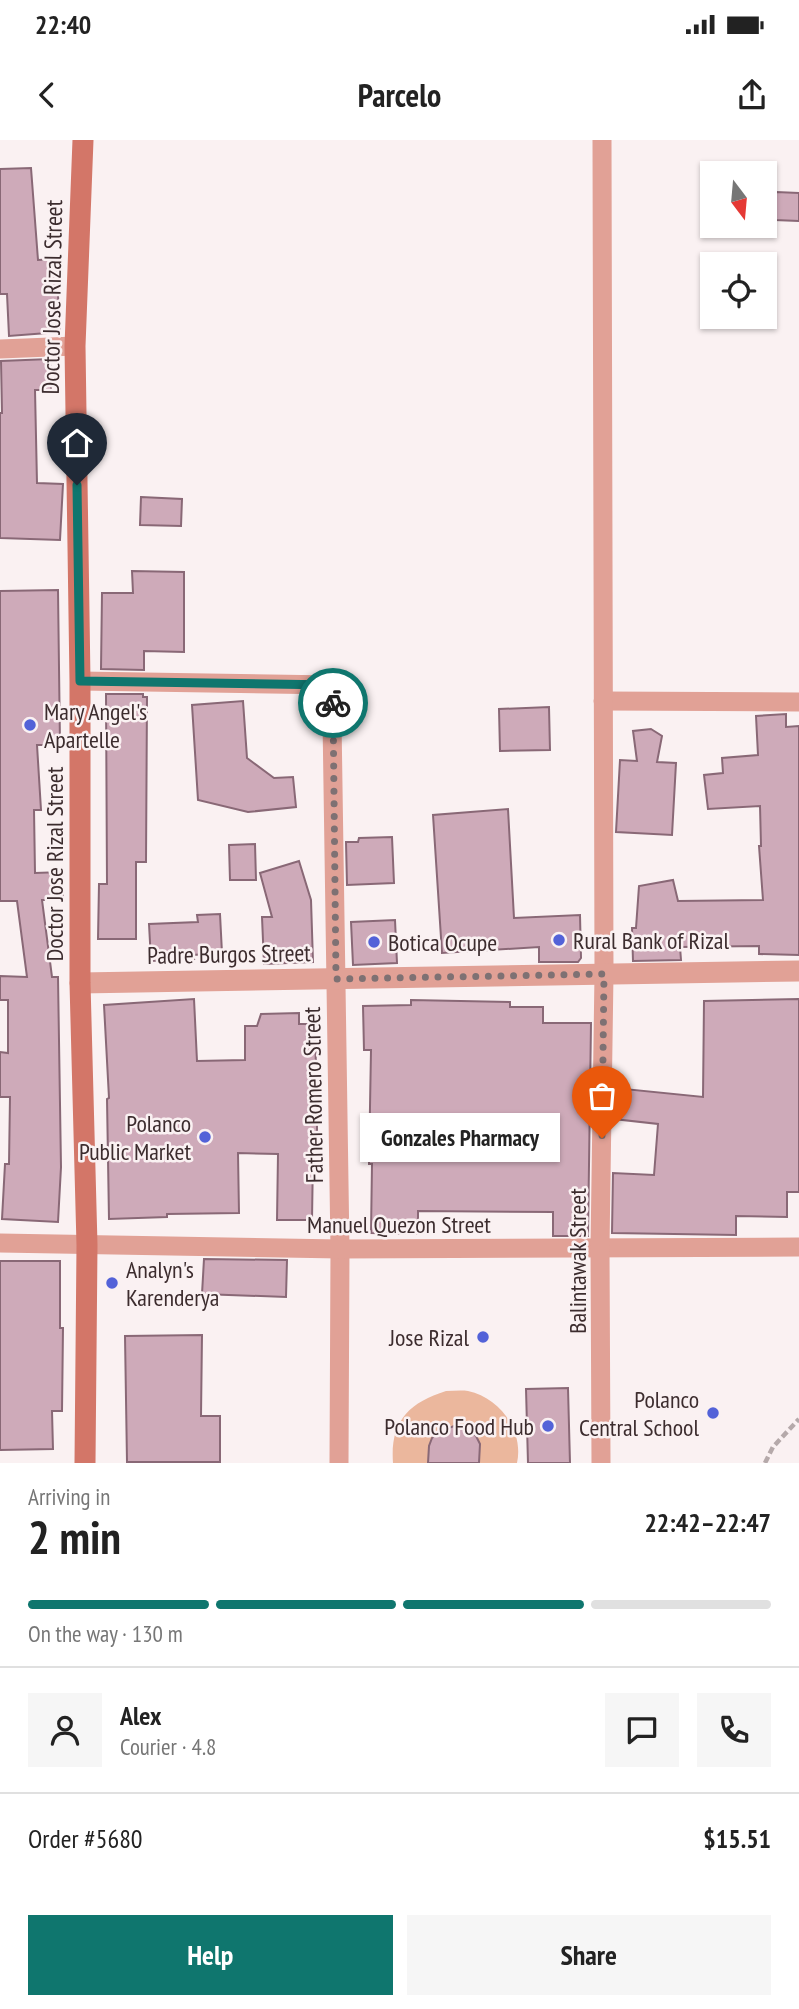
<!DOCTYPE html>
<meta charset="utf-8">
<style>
:root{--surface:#fff;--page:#f6f6f6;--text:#222;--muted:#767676;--line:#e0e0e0;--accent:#0f766e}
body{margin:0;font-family:"PT Sans Narrow",sans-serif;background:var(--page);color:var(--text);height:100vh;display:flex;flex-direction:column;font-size:26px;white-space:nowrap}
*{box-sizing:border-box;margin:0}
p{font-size:23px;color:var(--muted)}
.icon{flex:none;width:38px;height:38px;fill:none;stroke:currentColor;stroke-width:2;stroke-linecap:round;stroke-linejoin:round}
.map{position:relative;height:1323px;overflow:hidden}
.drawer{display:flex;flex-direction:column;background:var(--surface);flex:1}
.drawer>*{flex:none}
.needle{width:46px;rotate:164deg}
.controls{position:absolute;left:700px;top:21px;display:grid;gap:14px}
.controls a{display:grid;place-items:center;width:77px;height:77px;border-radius:0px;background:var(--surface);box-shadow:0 2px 5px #0004;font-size:35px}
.pin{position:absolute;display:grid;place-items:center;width:60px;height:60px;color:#fff;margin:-72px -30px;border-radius:50% 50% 50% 0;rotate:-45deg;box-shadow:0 0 7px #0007}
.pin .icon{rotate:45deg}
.courier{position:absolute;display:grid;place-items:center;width:70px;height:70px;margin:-35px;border:5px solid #0f766e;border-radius:50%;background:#fff;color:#222;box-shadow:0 2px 9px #0007}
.bubble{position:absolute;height:49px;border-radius:0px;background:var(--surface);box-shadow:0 2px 5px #0004;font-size:23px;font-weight:800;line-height:49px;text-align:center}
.headline em{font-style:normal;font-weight:800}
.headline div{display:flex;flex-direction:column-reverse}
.headline{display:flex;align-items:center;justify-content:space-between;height:119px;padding:0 28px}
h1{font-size:46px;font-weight:800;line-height:52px}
.bar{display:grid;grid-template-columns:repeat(4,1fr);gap:10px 7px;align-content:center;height:84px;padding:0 28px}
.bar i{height:9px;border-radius:5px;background:var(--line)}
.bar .active{background:var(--accent)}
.bar p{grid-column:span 4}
.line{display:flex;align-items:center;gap:18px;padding:0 28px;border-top:2px solid var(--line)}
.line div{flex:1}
.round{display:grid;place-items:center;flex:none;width:74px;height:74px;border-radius:0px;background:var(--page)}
.button{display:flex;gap:14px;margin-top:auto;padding:14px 28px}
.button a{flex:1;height:80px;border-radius:0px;background:var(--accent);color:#fff;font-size:28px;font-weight:800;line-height:80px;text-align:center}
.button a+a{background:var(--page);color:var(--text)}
.status{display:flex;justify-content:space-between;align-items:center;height:49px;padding:0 35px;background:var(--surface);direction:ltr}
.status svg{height:19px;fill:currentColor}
header{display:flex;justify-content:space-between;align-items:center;height:91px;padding:0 28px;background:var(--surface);font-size:32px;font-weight:800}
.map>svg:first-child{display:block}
.green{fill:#ebb79d}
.building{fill:#ceaab9;stroke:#896876;stroke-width:2}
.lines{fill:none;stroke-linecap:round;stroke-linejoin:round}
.path{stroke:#b5a9aa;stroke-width:4.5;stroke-dasharray:7 3.5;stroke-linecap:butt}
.minor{stroke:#e1a196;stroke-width:19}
.tertiary{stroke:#e1a196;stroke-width:21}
.secondary{stroke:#d37668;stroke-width:21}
.done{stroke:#7e7173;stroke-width:7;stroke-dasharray:0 12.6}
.route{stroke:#0f766e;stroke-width:9}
.poi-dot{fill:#5362d8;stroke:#faf1f2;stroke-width:2.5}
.labels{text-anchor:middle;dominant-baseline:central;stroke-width:5;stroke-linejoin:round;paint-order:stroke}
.street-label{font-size:24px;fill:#3c2c2e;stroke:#faf1f2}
.poi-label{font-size:24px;fill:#3c2c2e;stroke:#faf1f2;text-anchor:start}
</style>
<div class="status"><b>22:40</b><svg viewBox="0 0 49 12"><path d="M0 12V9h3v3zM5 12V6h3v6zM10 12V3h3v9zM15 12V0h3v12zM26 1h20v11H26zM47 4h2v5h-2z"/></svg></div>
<header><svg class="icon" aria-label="back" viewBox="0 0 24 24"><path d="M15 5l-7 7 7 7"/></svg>Parcelo<svg class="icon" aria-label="share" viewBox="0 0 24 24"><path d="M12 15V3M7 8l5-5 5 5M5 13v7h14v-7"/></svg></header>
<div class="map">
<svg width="799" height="1323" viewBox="0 0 799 1323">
<rect width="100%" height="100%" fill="#faf1f2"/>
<!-- green -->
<path class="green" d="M446 1251C453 1251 461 1250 468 1251 500 1258 524 1291 517 1323H393C390 1282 408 1263 446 1251Z"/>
<!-- building -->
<g class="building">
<path d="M31 28 38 120 56 119 60 192 9 196 7 154H0V29Z"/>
<path d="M776 52 799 53V81L775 80Z"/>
<path d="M50 219 51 250H35L37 343 63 344 60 400 0 398V273H2L1 221Z"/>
<path d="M141 357 182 359 181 386 140 385Z"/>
<path d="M132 431 184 432V512L144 511V530L101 529 102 453H133Z"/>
<path d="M58 450 60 605H37L41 670H34L35 733 62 732 63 760H42L52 837H58L61 1027 58 1082 2 1079 5 1024H9L10 957H0V912L8 913V860H0V836L27 837 17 761H0V451Z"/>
<path d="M106 554H143V557H147L146 722H136V799H98L99 744H107Z"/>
<path d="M243 561 247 618 274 638 293 637 296 667 248 672 198 660 192 565Z"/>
<path d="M549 567 550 610 500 611 499 569Z"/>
<path d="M786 574V587L799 586V815L759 814V806L680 807 681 820 633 821 632 788H636L639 746 673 740 678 761 763 760 759 706H761L760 666 708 669 704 635 723 633 722 618 758 615 756 576Z"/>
<path d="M651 589 662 596 657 622 676 623 672 695 616 692 620 620 637 621 633 591Z"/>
<path d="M508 669 514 778 580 775 581 818 578 822H539V807L442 813 433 675Z"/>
<path d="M392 697 394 743 347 745 346 702H358L359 698Z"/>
<path d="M255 704 256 740H230L229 705Z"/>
<path d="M299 721 311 760 313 822 264 824 262 777H272L260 733Z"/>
<path d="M220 774 222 813 193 815 194 819 151 821 149 784 198 782 197 775Z"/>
<path d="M395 780 397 823 353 825 351 782Z"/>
<path d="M194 859 197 921 245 920V886H257L261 874 299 873V884H315L317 978V1015H313L312 1080H277L278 1014 238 1013 239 1073 167 1074V1077L109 1079 107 959 109 958 104 865Z"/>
<path d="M799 859V1052H787V1077L736 1076V1095L612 1093 613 1033 654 1035 658 984 614 979 615 948 703 957 704 861Z"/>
<path d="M411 860 510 862V867H543V883H591L588 1096H553V1072L418 1071V1094L371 1093 372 1024H369L371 910H364L363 866 411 865Z"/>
<path d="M204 1119 287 1120 286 1157 202 1154Z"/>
<path d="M0 1121H60V1188H63L62 1271H52L53 1309 0 1310Z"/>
<path d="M202 1195 201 1276H220V1322H127L125 1196Z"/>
<path d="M568 1248 570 1323H528L526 1249Z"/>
<path d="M454 1286 462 1287 476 1296 480 1304 479 1323H428L429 1306 432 1298 438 1292Z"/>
</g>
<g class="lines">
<!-- path -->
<path class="path" d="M765 1323 773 1307 799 1279"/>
<!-- minor -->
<g class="minor">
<path d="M0 209 75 206"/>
<path d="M80 541 334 545 332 580 340 1109 339 1323"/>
<path d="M603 561 799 562"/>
<path d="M0 1103 340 1109 799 1107"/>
<path d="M601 1323 600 1107 604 834 602 0"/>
</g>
<!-- tertiary -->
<path class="tertiary" d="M80 843 799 831"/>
<!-- secondary -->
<path class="secondary" d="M83 0 75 206 80 541V843L87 1105 85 1323"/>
</g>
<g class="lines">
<!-- done -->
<path class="done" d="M333 563 336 839 604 834 602 998"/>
<!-- route -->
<path class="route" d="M77 345 80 541 334 545 333 563"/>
</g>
<!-- markers -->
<g class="poi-dot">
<circle cx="30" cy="585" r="7"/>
<circle cx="559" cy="800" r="7"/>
<circle cx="374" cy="802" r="7"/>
<circle cx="205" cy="997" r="7"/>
<circle cx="112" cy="1143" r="7"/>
<circle cx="483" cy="1197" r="7"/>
<circle cx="713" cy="1273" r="7"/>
<circle cx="548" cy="1286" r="7"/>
</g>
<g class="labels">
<!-- street labels -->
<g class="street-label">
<text transform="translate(52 157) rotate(-89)">Doctor Jose Rizal Street</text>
<text transform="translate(54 724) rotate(-90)">Doctor Jose Rizal Street</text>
<text transform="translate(229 814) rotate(-1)">Padre Burgos Street</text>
<text transform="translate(313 955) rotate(-91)">Father Romero Street</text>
<text x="399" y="1084">Manuel Quezon Street</text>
<text transform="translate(577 1121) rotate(-90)">Balintawak Street</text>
</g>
<!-- poi labels -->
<g class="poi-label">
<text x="44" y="571">Mary Angel's<tspan x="44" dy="28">Apartelle</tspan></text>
<text x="573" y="800">Rural Bank of Rizal</text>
<text x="388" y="802">Botica Ocupe</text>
<text x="191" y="983" text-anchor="end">Polanco<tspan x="191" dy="28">Public Market</tspan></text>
<text x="126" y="1129">Analyn's<tspan x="126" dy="28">Karenderya</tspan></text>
<text x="469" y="1197" text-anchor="end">Jose Rizal</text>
<text x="699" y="1259" text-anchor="end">Polanco<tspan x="699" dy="28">Central School</tspan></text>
<text x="534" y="1286" text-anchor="end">Polanco Food Hub</text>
</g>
</g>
</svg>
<div class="controls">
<a><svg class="needle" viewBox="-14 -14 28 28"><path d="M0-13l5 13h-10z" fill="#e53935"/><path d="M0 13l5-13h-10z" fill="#767676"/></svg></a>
<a><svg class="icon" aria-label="locate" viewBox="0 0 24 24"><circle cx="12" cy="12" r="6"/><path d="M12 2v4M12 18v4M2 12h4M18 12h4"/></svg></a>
</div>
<div class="pin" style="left:602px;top:998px;background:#ea580c"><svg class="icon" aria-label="bag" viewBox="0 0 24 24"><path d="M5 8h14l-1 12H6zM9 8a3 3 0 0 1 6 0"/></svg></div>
<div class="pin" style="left:77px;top:345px;background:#1f2937"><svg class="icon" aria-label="home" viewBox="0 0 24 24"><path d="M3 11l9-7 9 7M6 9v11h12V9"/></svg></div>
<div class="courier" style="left:333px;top:563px"><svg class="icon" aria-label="bike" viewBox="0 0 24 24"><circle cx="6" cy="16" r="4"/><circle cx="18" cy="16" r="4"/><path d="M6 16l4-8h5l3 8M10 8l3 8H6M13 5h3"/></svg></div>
<div class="bubble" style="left:360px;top:973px;width:200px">Gonzales Pharmacy</div>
</div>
<section class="drawer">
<div class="headline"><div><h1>2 min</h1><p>Arriving in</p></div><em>22:42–22:47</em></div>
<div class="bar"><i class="active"></i><i class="active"></i><i class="active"></i><i></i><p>On the way · 130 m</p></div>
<div class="line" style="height:126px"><a class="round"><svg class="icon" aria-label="person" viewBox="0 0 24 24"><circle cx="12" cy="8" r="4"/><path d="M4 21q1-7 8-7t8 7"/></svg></a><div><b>Alex</b><p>Courier · 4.8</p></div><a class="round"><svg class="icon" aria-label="chat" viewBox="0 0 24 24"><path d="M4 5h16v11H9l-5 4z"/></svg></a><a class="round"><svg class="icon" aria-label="phone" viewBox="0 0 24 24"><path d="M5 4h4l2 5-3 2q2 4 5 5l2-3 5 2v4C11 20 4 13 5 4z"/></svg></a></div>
<div class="line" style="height:91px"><div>Order #5680</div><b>$15.51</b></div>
<div class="button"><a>Help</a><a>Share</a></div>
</section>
